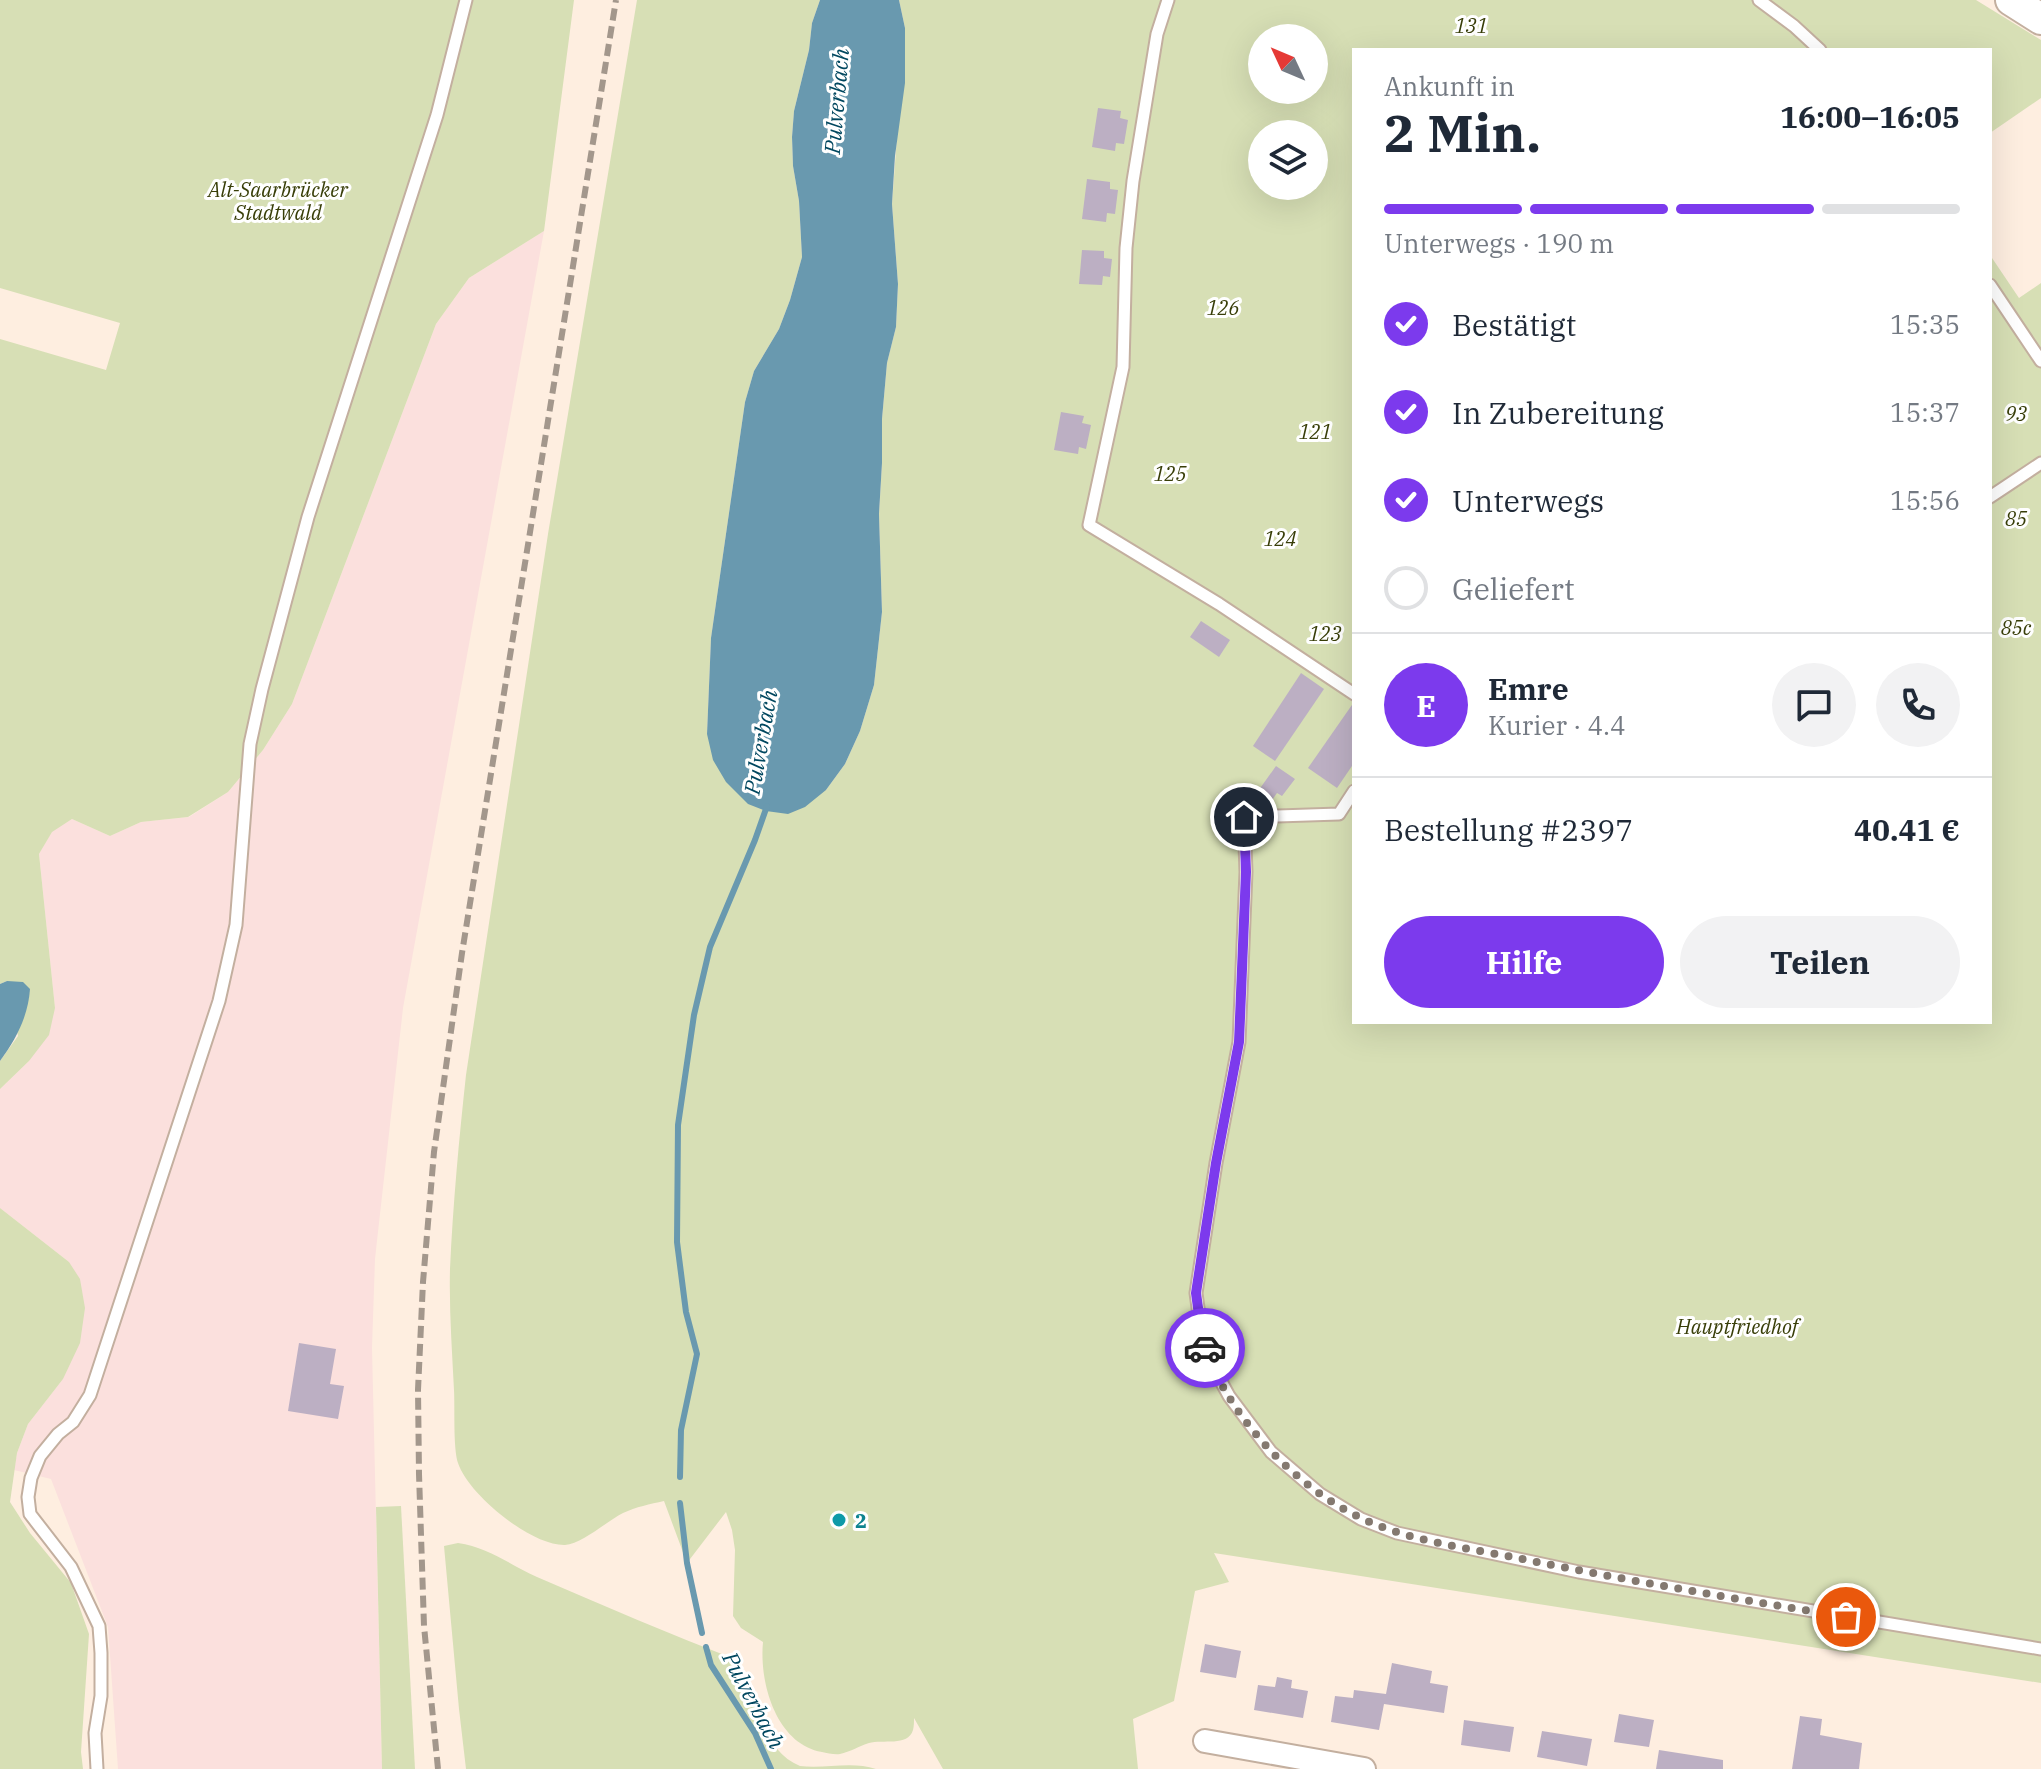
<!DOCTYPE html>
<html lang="de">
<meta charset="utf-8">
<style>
:root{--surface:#fff;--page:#f2f2f3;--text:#1f2937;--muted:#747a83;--line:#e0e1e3;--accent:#7c3aed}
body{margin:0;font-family:"IBM Plex Serif",serif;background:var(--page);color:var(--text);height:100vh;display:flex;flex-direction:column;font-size:30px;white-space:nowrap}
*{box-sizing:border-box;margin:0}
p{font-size:26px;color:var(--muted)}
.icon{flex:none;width:44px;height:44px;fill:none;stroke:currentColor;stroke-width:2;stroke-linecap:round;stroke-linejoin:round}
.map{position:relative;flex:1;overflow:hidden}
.drawer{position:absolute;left:1352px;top:48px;width:640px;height:976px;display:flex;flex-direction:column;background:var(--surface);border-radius:0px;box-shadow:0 8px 32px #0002}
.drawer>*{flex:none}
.needle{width:52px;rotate:314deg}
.controls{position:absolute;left:1248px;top:24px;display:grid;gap:16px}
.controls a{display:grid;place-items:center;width:80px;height:80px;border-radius:50%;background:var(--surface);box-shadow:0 8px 32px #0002;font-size:40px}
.pin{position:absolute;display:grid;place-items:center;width:68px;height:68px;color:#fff;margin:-34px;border:4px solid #fff;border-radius:50%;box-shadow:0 2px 8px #0007}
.courier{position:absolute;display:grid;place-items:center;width:80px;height:80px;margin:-40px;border:6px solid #7c3aed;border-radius:50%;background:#fff;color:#222;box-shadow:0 2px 10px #0007}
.summary em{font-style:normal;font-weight:800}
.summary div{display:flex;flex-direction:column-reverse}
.summary{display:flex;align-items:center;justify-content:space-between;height:136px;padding:0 32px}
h1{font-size:52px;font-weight:800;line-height:60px}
.bar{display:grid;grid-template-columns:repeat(4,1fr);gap:12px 8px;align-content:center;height:96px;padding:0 32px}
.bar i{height:10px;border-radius:6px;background:var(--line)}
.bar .current{background:var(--accent)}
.bar p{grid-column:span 4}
.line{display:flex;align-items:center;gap:20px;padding:0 32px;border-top:2px solid var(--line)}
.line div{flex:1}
.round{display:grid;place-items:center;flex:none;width:84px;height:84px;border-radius:42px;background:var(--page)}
ol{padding:0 32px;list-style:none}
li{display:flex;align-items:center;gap:24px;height:88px}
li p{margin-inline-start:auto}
li .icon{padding:8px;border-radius:50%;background:var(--accent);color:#fff;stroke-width:4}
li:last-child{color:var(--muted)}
li i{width:44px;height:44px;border:4px solid var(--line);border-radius:50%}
.primary-button{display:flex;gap:16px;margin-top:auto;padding:16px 32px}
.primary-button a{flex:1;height:92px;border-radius:48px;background:var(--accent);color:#fff;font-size:32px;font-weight:800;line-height:92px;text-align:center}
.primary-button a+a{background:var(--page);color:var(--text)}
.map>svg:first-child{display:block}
.industrial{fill:#fbe0dd}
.green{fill:#d7dfb5;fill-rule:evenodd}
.water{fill:#6999af}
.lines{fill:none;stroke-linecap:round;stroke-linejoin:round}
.stream{stroke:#6999af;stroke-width:6}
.building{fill:#bcafc3}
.lane-casing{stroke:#c3af9f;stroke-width:15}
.street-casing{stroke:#c3af9f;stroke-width:26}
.secondary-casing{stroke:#c3af9f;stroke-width:34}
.lane{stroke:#fff;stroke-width:11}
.street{stroke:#fff;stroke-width:22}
.secondary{stroke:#fff;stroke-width:30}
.rail{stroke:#a3978c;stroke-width:6;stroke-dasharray:12 6;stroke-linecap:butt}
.done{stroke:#847970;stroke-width:8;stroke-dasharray:0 14.4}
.route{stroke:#7c3aed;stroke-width:10}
.culture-dot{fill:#0f9aa8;stroke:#fff;stroke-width:3}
.labels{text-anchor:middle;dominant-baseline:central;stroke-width:6;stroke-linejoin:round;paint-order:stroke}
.park-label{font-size:20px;font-style:italic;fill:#383e08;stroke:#fff}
.culture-label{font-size:20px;font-weight:bold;fill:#0d838f;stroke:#fff;text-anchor:start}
.water-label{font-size:22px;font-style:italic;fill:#00475f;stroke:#fff}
</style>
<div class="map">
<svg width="2041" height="1769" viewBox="0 0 2041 1769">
<rect width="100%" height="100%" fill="#feeee0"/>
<!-- industrial -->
<path class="industrial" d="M544 231 403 1008 375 1259 372 1348 382 1769H118L108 1627 51 1479 14 1470 17 1453 28 1424 63 1379 69 1262 0 1208V1089L29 1061 55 1008 39 854 52 831 72 819 110 836 141 822 189 817 228 792 263 750 292 704 436 324 469 278Z"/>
<!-- green -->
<g class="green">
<path d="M0 0H574L544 231 469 278 436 324 292 704 263 750 228 792 188 817 141 822 110 836 72 819 52 832 39 854 55 1008 49 1035 29 1061 0 1089V1061L18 1036 7 981 0 984V339L106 370 120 323 0 288Z"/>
<path d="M637 0H820L812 23 809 50 794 111 792 137 793 166 799 201 802 257 790 300 779 329 754 371 745 402 711 638 707 734 826 790 845 764 860 731 874 685 882 612 879 514 882 463V419L887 363 896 327 898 284 892 204 905 28 899 0H1976L2041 40V98L1990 133V50H1354V1022H1990V255L2019 298 2041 283V1683L1214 1553 1229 1582 1195 1591 1174 1701 1133 1719 1138 1769H943L914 1718C914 1722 914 1726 913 1730 908 1747 882 1739 869 1743 859 1746 850 1752 840 1754 835 1755 827 1753 822 1752 776 1744 759 1682 763 1642L741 1628 733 1616 735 1550 732 1530 726 1512 687 1563 664 1501C650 1504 636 1507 623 1513 607 1521 582 1544 565 1545 531 1546 468 1494 458 1463 453 1448 455 1408 454 1390 452 1350 449 1309 450 1269 453 1204 459 1139 466 1075L548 534ZM1262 38H1314V90H1262ZM1262 134H1314V186H1262Z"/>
<path d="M0 1208 69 1262 80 1279 85 1308 80 1343 63 1379 28 1424 17 1453 10 1502 30 1533 71 1583 89 1634 81 1752 83 1769H0Z"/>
<path d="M401 1506 415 1769H382L376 1507Z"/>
<path d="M458 1543C488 1547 510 1565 537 1577 604 1606 670 1634 737 1660 746 1670 748 1682 752 1695 759 1721 772 1755 800 1766 825 1769 852 1761 876 1769H466L459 1709 444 1546Z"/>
</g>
<!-- water -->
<g class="water">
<path d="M820 0H899L905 28V83L895 156 892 204 898 284 896 327 887 363 882 419V463L879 514 882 612 874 685 860 731 845 764 826 790 805 807 788 814 766 811 748 804 726 782 713 760 707 734 711 638 745 402 754 371 779 329 790 300 802 257 799 201 793 166 792 137 794 111 809 50 812 23Z"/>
<path d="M7 981 23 982 30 989C28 1017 16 1039 0 1061V984Z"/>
</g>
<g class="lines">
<!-- stream -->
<g class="stream">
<path d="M680 1477 681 1430 697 1354 686 1312 677 1242 678 1125 694 1015 710 947 755 840 767 806"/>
<path d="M680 1503 687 1563 702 1633"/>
<path d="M706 1647 711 1665 755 1733 771 1769"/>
</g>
</g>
<!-- building -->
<g class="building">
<path d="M1098 108 1121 111 1120 118 1128 120 1124 144 1116 143 1115 151 1092 147Z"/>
<path d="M1087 179 1110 182V189L1118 190 1115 214 1107 213 1106 222 1082 219Z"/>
<path d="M1082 250 1104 251V258L1112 259 1110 277 1103 276 1102 285 1079 284Z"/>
<path d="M1061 412 1084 416 1082 423 1091 425 1086 449 1079 447 1078 454 1054 450Z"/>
<path d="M1201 621 1230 640 1219 657 1190 637Z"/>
<path d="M1301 673 1324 689 1275 761 1253 746Z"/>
<path d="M1354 702V763L1337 788 1308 768Z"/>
<path d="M1276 766 1295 779 1282 796 1277 793 1270 803 1256 794Z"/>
<path d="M299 1343 336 1349 330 1384 344 1386 338 1419 288 1411Z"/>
<path d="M1205 1644 1241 1651 1236 1678 1200 1672Z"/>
<path d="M1392 1663 1432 1671 1430 1683 1448 1686 1444 1713 1384 1704 1379 1730 1331 1722 1335 1696 1353 1698 1354 1690 1386 1694Z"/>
<path d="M1277 1677 1292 1680 1291 1688 1308 1691 1303 1718 1254 1710 1258 1685 1275 1687Z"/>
<path d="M1619 1714 1654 1720 1649 1747 1614 1742Z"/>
<path d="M1800 1716 1822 1719 1820 1735 1862 1743 1859 1769H1792Z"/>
<path d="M1464 1720 1514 1727 1510 1752 1461 1745Z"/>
<path d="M1542 1731 1592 1739 1587 1766 1537 1757Z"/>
<path d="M1659 1750 1723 1760V1769H1656Z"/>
</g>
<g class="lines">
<defs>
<g id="lane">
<path d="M1168 0 1157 34 1133 181 1126 248 1123 367 1089 525 1219 604 1354 694"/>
<path d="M1759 0 1794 26 1820 50"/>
<path d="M1990 285 2041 361"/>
<path d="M1990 497 2041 463"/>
<path d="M1354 791 1339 814 1244 817 1246 872 1239 1042 1216 1163 1196 1293 1202 1337 1210 1361 1229 1396 1271 1452 1320 1494 1361 1519 1397 1533 1579 1572 2041 1649"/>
<path d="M97 1769 95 1733 101 1696V1653L99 1626 71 1567 30 1514 28 1497 31 1478 40 1456 58 1434 73 1422 90 1395 219 1001 236 925 250 744 262 689 308 517 437 115 466 0"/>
</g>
<path id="street" d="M1205 1741 1364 1769"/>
<path id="secondary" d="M2011 0 2041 19"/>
</defs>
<!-- lane casing -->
<use href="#lane" class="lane-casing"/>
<!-- street casing -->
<use href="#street" class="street-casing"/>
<!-- secondary casing -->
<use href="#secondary" class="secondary-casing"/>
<!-- lane -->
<use href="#lane" class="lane"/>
<!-- street -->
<use href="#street" class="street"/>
<!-- secondary -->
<use href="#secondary" class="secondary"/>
<!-- rail -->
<path class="rail" d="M438 1769 424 1626 419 1474 418 1390 423 1282 434 1152 462 953 616 0"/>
</g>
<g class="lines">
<!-- done -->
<path class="done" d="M1205 1348C1230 1418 1296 1488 1363 1519 1412 1542 1469 1548 1522 1559 1629 1581 1737 1599 1846 1617"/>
<!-- route -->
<path class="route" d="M1205 1348 1202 1337 1196 1293 1216 1163 1239 1042 1246 872 1244 817"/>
</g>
<!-- markers -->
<circle class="culture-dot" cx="839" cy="1520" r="8"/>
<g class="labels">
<!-- park labels -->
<g class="park-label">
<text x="1471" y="25">131</text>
<text x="278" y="189">Alt-Saarbrücker<tspan x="278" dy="23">Stadtwald</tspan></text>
<text x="1223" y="307">126</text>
<text x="2016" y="413">93</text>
<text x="1315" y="431">121</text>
<text x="1170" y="473">125</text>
<text x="2016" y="518">85</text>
<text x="1280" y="538">124</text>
<text x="2016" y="627">85c</text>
<text x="1325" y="633">123</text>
<text x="1737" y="1326">Hauptfriedhof</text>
</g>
<!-- culture labels -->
<g class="culture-label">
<text x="855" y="1520">2</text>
</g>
<!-- water labels -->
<g class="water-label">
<text transform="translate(836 101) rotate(-85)">Pulverbach</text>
<text transform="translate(760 742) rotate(-80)">Pulverbach</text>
<text transform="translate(754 1700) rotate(62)">Pulverbach</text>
</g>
</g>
</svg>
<div class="controls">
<a><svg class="needle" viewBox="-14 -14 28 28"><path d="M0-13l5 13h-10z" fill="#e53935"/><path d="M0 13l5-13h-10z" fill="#747a83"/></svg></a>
<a><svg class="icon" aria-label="layers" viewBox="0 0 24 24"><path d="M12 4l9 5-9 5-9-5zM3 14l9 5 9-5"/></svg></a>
</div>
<div class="pin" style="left:1846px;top:1617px;background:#ea580c"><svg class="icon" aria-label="bag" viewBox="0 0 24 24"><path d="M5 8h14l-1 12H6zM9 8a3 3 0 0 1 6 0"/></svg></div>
<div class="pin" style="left:1244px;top:817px;background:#1f2937"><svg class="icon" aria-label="home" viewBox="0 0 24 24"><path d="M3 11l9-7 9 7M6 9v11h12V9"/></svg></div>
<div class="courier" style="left:1205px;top:1348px"><svg class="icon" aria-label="car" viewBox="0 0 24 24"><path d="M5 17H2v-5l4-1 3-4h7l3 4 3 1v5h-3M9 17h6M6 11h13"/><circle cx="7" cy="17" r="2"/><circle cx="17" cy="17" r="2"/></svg></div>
<section class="drawer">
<div class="summary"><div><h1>2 Min.</h1><p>Ankunft in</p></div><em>16:00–16:05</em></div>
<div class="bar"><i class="current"></i><i class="current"></i><i class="current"></i><i></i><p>Unterwegs · 190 m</p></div>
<ol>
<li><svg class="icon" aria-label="check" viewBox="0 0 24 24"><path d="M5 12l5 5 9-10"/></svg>Bestätigt<p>15:35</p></li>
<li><svg class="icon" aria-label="check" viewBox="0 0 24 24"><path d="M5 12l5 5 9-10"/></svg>In Zubereitung<p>15:37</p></li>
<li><svg class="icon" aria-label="check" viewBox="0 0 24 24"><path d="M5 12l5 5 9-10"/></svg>Unterwegs<p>15:56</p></li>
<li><i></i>Geliefert</li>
</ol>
<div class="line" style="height:144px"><b class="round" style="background:var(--accent);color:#fff">E</b><div><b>Emre</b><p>Kurier · 4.4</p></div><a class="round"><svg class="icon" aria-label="chat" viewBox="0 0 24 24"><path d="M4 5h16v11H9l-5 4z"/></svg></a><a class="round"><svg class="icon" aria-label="phone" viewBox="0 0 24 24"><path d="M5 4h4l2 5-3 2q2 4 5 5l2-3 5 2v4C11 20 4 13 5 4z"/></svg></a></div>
<div class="line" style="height:104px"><div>Bestellung #2397</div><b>40.41 €</b></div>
<div class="primary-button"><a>Hilfe</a><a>Teilen</a></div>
</section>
</div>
